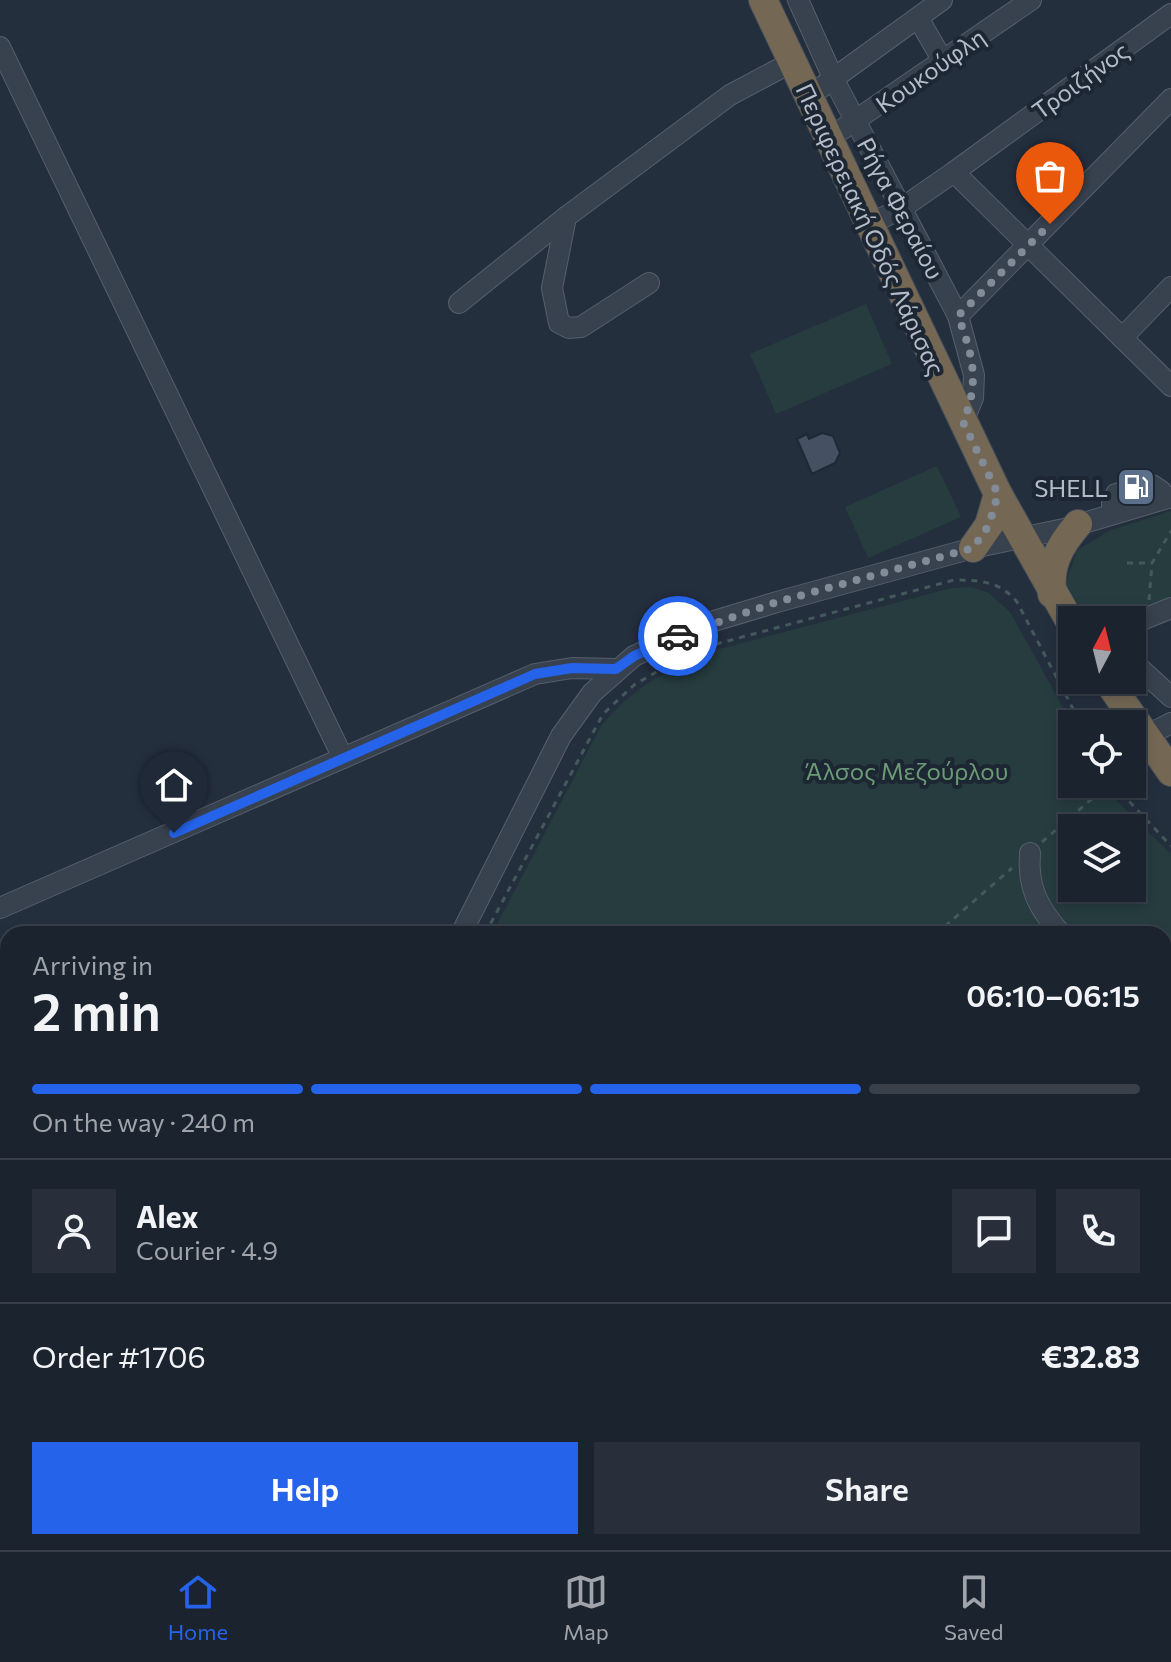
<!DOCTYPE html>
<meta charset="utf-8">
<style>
:root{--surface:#1b232e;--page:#282f3a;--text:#f1f3f6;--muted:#a0a4aa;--line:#39404a;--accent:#2563eb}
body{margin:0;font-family:Commissioner,sans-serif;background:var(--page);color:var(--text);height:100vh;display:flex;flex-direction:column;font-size:30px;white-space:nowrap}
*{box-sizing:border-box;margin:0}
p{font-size:26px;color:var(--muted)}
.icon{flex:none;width:44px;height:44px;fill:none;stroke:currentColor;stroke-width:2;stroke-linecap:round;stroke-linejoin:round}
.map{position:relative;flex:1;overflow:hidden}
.sheet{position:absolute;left:0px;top:926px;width:1172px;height:624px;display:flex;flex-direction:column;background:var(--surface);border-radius:24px 24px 0 0;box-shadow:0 4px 12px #0003,0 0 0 2px var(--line)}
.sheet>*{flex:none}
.needle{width:52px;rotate:7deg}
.tools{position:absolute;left:1058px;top:606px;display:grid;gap:16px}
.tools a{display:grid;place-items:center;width:88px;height:88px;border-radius:0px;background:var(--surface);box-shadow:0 4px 12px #0003,0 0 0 2px var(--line);font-size:40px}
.pin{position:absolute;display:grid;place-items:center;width:68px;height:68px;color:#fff;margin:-82px -34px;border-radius:50% 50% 50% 0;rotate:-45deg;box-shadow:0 0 8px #0007}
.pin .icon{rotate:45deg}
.courier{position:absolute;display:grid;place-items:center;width:80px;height:80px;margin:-40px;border:6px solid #2563eb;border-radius:50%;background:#fff;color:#222;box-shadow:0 2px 10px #0007}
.overview em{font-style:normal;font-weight:600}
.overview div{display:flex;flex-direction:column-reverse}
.overview{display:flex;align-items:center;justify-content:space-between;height:136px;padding:0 32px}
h1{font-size:52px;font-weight:600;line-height:60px}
.bar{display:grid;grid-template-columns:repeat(4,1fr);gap:12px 8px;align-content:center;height:96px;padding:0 32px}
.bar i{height:10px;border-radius:6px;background:var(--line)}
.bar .selected{background:var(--accent)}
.bar p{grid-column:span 4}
.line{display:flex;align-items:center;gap:20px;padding:0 32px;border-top:2px solid var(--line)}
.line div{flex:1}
.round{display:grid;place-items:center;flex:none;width:84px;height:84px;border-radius:0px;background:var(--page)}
.button{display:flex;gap:16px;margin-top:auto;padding:16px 32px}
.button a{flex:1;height:92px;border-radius:0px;background:var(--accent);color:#fff;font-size:32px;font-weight:600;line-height:92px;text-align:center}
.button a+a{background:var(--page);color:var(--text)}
.menu{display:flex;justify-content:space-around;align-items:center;height:112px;border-top:2px solid var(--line);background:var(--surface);font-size:22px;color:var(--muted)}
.menu a{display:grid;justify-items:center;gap:4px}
.menu .selected{color:var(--accent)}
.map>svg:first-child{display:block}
.green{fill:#263c3f;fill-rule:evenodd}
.building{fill:#455162;stroke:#1f2835;stroke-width:2}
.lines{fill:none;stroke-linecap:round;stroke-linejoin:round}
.minor-casing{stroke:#565f6c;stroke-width:22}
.highway-casing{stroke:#434c59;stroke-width:30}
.path{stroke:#44595c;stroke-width:3;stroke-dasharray:6 6;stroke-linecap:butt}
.minor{stroke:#38414e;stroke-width:20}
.highway{stroke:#746855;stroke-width:28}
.done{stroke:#828b98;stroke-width:8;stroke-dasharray:0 14.4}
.route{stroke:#2563eb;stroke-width:10}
.labels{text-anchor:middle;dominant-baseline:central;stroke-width:8;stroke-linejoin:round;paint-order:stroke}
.street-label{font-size:24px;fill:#b4bcc9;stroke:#1d2633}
.poi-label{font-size:24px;fill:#b4bcc9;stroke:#1d2633;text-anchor:end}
.park-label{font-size:24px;fill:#6b9a76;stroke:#1d2633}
</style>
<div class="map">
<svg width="1171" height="1550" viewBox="0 0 1171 1550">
<rect width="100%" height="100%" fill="#242f3e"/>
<!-- green -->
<g class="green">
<path d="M866 304 892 364 776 414 750 354Z"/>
<path d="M937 466 961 517 868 558 845 507Z"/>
<path d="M1171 511V596L1119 620H1087L1066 583 1077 550 1111 530Z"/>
<path d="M971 587 989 593 1010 612 1059 700 1072 730V784H1106L1119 803 1171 854V1258L1166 1277 1164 934H492L601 726C629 692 667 668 708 652L952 588ZM1072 828H1132V888H1072Z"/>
<path d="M1164 1541 1171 1542V1550H485L484 1542Z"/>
<path d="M214 1542H458L459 1550H211Z"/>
</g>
<!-- building -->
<path class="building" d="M822 433 833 436 840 453 835 463 812 474 797 439 807 434 809 439Z"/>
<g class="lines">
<defs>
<g id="minor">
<path d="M798 0 834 80 958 316 974 375 973 398 963 422"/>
<path d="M918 18 943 61"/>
<path d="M0 47 343 758"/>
<path d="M808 97 942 0"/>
<path d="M828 139 1031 0"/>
<path d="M954 172 1171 386"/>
<path d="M566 217 552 288 559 323 569 328 581 327 649 283"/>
<path d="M868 225 902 208 954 172 1171 14"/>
<path d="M459 303 566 217 730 95 792 62"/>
<path d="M958 316 1171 99"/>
<path d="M1122 338 1171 287"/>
<path d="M1112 504 1116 494 1152 485 1161 491"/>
<path d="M1132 624 1171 608"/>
<path d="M1132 661 1171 697"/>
<path d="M1144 737 1171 723"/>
<path d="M1030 853C1027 888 1039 909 1061 934"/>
<path d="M0 908 535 674 572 668 616 669"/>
<path d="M461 934 561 736 592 693 634 656 704 624 777 602 973 548 1064 529 1171 497"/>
<path d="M1164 1060 1171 1075"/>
<path d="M1164 1373 1171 1325"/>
<path d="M162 1542V1550"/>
<path d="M186 1550 189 1542"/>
</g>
<g id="highway">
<path d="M763 0 998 494 1072 625"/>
<path d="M973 548 989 525 998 494"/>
<path d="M1052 594C1049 565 1059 546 1078 524"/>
<path d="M1107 680 1171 772"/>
</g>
</defs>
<!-- minor casing -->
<use href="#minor" class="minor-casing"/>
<!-- highway casing -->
<use href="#highway" class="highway-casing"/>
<!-- path -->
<g class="path">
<path d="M1127 563H1152"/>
<path d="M1149 600 1152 563 1171 531"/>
<path d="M1113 784 1171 846"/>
<path d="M1042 842 1109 784"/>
<path d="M485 934 603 714 634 685 689 653 720 643 954 580C979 580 1000 581 1017 602L1081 724"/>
<path d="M936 934 1012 868"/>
<path d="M472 1542 474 1550"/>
<path d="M1106 1543 1120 1550"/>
</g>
<!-- minor -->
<use href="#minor" class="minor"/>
<!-- highway -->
<use href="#highway" class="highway"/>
</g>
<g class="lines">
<!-- done -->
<path class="done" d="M678 636 777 602 973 548 989 525 998 494 963 422C980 382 973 356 958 316L1050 224"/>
<!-- route -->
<path class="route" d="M174 833 535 674 572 668 616 669 634 656 678 636"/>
</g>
<!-- icons -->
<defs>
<symbol id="fuel-square" viewBox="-11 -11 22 22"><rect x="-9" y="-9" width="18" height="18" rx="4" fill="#5c6f8a" stroke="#1d2633"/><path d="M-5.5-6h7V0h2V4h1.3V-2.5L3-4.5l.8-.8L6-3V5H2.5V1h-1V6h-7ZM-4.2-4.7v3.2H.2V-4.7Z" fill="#fff"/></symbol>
</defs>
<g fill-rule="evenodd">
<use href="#fuel-square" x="1114" y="465" width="44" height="44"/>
</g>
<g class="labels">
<!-- street labels -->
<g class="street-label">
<text transform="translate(930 70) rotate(-35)">Κουκούφλη</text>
<text transform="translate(1080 80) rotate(-36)">Τρoιζήνος</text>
<text transform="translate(901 208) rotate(62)">Ρήγα Φεραίου</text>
<text transform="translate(871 229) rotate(65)">Περιφερειακή Οδός Λάρισας</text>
</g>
<!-- poi labels -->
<g class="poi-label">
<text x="1108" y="487">SHELL</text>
</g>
<!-- park labels -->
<g class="park-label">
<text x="907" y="770">Άλσος Μεζούρλου</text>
</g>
</g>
</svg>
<div class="tools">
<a><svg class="needle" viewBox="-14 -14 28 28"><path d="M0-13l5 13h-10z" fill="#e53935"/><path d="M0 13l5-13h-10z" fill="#a0a4aa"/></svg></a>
<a><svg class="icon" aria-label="locate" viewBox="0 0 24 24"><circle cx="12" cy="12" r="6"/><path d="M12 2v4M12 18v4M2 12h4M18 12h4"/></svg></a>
<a><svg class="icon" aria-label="layers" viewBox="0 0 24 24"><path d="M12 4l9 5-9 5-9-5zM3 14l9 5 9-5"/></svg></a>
</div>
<div class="pin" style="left:1050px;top:224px;background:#ea580c"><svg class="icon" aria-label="bag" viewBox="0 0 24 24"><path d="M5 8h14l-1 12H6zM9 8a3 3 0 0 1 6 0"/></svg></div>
<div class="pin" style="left:174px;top:833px;background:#1f2937"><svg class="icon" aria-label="home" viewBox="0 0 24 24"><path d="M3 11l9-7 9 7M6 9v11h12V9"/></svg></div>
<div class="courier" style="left:678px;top:636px"><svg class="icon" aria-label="car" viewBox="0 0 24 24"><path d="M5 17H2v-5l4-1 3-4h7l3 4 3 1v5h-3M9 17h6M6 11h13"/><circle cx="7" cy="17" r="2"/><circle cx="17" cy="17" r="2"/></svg></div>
<section class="sheet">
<div class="overview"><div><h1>2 min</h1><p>Arriving in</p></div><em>06:10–06:15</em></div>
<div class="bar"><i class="selected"></i><i class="selected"></i><i class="selected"></i><i></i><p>On the way · 240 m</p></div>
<div class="line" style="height:144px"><a class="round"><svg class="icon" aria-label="person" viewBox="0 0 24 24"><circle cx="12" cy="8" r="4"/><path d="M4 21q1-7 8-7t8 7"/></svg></a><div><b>Alex</b><p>Courier · 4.9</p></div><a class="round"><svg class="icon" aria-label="chat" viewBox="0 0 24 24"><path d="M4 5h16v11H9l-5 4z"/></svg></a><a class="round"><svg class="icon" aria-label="phone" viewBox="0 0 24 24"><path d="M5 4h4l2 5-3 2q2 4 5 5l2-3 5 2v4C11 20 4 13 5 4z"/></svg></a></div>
<div class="line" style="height:104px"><div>Order #1706</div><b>€32.83</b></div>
<div class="button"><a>Help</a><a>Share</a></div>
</section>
</div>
<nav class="menu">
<a class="selected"><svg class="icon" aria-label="home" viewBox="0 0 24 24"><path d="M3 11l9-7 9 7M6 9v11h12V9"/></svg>Home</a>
<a><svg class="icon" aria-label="map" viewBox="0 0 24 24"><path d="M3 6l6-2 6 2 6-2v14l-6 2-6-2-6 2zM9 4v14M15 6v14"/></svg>Map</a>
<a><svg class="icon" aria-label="saved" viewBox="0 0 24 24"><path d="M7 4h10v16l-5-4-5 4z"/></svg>Saved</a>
</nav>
